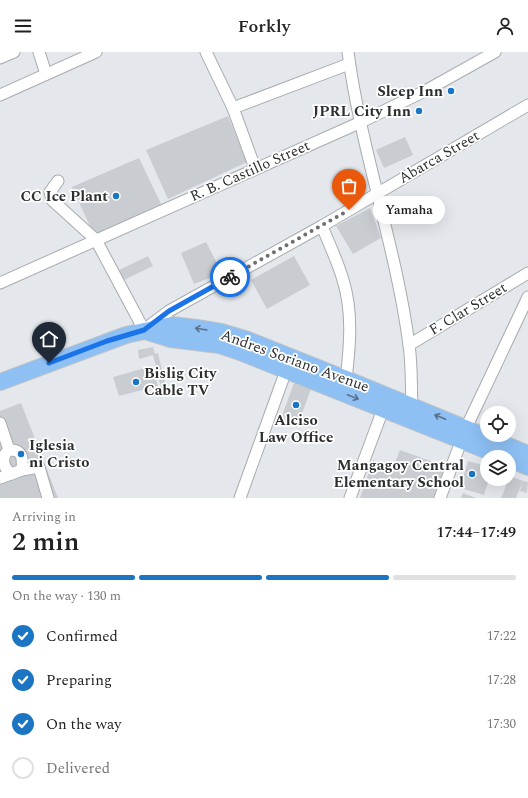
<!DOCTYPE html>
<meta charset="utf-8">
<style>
:root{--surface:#fff;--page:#f6f6f6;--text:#222;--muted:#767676;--line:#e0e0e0;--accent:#1b75c2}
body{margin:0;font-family:Spectral,serif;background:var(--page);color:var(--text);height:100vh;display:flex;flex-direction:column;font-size:15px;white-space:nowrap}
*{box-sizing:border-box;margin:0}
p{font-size:13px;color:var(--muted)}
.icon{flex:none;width:22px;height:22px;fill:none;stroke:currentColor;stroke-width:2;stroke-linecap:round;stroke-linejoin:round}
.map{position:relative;height:446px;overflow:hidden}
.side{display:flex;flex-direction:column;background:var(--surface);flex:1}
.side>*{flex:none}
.controls{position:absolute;left:480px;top:354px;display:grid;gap:8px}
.controls a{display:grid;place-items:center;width:36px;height:36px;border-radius:50%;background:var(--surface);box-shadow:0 4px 16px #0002;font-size:20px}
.pin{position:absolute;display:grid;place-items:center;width:34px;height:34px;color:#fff;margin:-41px -17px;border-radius:50% 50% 50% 0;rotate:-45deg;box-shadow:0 0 4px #0007}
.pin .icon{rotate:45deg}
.courier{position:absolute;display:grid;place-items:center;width:40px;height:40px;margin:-20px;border:3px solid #1a73e8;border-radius:50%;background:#fff;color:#222;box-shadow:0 1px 5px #0007}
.bubble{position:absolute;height:28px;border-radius:14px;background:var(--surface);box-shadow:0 4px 16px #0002;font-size:13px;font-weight:600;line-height:28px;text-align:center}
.summary em{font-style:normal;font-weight:600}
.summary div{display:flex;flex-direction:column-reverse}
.summary{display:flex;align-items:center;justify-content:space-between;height:68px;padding:0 12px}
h1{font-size:26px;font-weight:600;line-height:30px}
.bar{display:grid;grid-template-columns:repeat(4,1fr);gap:6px 4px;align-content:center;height:48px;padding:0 12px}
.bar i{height:5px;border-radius:3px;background:var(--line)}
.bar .active{background:var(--accent)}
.bar p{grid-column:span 4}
ol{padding:0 12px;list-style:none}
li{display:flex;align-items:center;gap:12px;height:44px}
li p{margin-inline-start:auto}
li .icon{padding:4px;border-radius:50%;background:var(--accent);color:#fff;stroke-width:4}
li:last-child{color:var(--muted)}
li i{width:22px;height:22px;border:2px solid var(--line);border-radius:50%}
header{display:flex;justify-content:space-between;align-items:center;height:52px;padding:0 12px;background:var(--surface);font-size:18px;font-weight:600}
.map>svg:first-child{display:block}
.building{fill:#c9cdd1}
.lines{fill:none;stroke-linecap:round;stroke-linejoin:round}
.minor-casing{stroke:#a7abaf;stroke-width:13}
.highway-casing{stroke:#c4c4c5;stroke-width:18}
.minor{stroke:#fff;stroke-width:11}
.highway{stroke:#8ec0f4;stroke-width:16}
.oneway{stroke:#597088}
.done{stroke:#6d6f72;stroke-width:4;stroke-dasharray:0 7.2}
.route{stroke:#1a73e8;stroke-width:5}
.poi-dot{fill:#1b75c2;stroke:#fff;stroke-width:1.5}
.labels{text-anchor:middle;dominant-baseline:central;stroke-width:3.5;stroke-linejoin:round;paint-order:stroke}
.poi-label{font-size:15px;font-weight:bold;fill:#2d2e30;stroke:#fff;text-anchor:end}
.street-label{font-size:15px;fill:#2d2e30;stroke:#fff}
</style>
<header><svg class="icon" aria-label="menu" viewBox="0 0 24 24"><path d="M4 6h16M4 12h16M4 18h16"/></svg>Forkly<svg class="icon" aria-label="person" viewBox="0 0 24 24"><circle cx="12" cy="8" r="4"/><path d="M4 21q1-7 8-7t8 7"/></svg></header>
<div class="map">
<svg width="528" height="446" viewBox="0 0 528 446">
<rect width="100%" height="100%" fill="#e4e8ec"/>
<!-- building -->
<g class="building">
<path d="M228 64 247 110 168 147 146 98Z"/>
<path d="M405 85 413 103 384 116 376 98Z"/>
<path d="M139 106 161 152 94 183 72 135Z"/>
<path d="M370 156 381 186 353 202 336 174Z"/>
<path d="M206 190 222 221 194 232 181 201Z"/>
<path d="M148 204 153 214 124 228 119 218Z"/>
<path d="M294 204 310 233 267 257 251 228Z"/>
<path d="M153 295 155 302 158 301 167 339 162 340 153 303 139 307 138 298Z"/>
<path d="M152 314 158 334 119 344 113 325Z"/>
<path d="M294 331 311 337 297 375 280 369Z"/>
<path d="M21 351 58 446H0V359Z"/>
<path d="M400 398 447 415 436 446H360L373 408 393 415Z"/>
<path d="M468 409 487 414V427H489L484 443 460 436Z"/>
<path d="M510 424 523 429 516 446H501Z"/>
<path d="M523 429 528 430 527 441 520 439Z"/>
<path d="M463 441 476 446H461Z"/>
</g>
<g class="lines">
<defs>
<g id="minor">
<path d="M39 0 46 22"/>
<path d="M206 0 233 56 255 116"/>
<path d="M348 0C361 99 396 194 409 293 412 313 411 333 412 353"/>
<path d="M0 6 14 0"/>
<path d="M0 43 96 0"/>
<path d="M233 56 349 12"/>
<path d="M58 129 50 140 52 148 96 188 144 278 169 259 322 174 528 53"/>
<path d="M322 174C329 192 338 210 343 228 353 260 350 294 346 327"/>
<path d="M0 231 359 71 427 38 495 0"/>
<path d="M409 293 528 221"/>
<path d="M0 371 9 398"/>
<path d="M12 422C3 416 0 405 9 398 23 397 23 407 22 418"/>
<path d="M0 426 22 418 39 415 48 446"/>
<path d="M240 446 288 313"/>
<path d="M350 446 385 352"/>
<path d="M440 446 466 376 528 245"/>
</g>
<g id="highway">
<path d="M145 279 170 287 219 293 240 300 503 405"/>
<path d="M0 330 126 283 172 273 197 276 221 280 248 288 346 327 528 402"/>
<path d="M509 407 528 415"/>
</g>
</defs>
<!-- minor casing -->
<use href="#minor" class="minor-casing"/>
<!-- highway casing -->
<use href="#highway" class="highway-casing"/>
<!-- minor -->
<use href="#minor" class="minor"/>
<!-- highway -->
<use href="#highway" class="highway"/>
</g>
<!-- one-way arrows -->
<defs><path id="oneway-shaft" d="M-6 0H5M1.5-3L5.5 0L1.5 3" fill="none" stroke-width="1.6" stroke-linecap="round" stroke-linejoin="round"/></defs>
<g class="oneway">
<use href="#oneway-shaft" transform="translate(201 277) rotate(-171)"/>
<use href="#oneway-shaft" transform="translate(353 345) rotate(22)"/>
<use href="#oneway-shaft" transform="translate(440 365) rotate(-157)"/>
</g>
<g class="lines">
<!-- done -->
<path class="done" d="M230 225 349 158"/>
<!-- route -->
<path class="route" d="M49 311 107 289 144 278 169 259 230 225"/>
</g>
<!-- markers -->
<g class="poi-dot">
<circle cx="451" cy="39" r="4"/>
<circle cx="419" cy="59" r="4"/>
<circle cx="116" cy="144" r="4"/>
<circle cx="136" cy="330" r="4"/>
<circle cx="296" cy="353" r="4"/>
<circle cx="21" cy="402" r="4"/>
<circle cx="472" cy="422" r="4"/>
</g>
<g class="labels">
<!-- poi labels -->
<g class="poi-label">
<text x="443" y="39">Sleep Inn</text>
<text x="411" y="59">JPRL City Inn</text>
<text x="108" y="144">CC Ice Plant</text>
<text x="144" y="321" text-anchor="start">Bislig City<tspan x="144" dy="17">Cable TV</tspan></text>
<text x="296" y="368" text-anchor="middle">Alciso<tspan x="296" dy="17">Law Office</tspan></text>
<text x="29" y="393" text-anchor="start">Iglesia<tspan x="29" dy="17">ni Cristo</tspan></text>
<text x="464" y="413">Mangagoy Central<tspan x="464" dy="17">Elementary School</tspan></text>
</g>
<!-- street labels -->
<g class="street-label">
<text transform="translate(439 105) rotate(-30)">Abarca Street</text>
<text transform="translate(250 119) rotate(-24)">R. B. Castillo Street</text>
<text transform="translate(468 257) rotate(-31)">F. Clar Street</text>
<text transform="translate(295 309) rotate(20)">Andres Soriano Avenue</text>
</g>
</g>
</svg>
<div class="controls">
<a><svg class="icon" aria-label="locate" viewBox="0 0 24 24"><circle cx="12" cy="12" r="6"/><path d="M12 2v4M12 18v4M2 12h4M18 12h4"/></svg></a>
<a><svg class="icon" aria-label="layers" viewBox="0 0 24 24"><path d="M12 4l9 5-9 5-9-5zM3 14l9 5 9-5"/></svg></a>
</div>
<div class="pin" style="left:349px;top:158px;background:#ea580c"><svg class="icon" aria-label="bag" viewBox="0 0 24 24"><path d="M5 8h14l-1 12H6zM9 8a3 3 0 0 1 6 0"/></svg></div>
<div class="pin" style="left:49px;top:311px;background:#1f2937"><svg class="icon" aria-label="home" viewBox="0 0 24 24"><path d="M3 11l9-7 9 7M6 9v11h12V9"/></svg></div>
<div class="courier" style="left:230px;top:225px"><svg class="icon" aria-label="bike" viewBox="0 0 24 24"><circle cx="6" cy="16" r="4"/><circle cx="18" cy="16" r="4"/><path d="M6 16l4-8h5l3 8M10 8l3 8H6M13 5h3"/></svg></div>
<div class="bubble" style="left:373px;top:144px;width:72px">Yamaha</div>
</div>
<section class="side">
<div class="summary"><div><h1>2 min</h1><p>Arriving in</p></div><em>17:44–17:49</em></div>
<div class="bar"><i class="active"></i><i class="active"></i><i class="active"></i><i></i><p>On the way · 130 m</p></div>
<ol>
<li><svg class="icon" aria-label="check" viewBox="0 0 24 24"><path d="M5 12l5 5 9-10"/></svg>Confirmed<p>17:22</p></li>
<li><svg class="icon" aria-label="check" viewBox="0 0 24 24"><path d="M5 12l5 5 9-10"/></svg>Preparing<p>17:28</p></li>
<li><svg class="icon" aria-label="check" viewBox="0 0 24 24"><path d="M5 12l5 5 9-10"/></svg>On the way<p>17:30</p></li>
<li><i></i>Delivered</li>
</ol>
</section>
